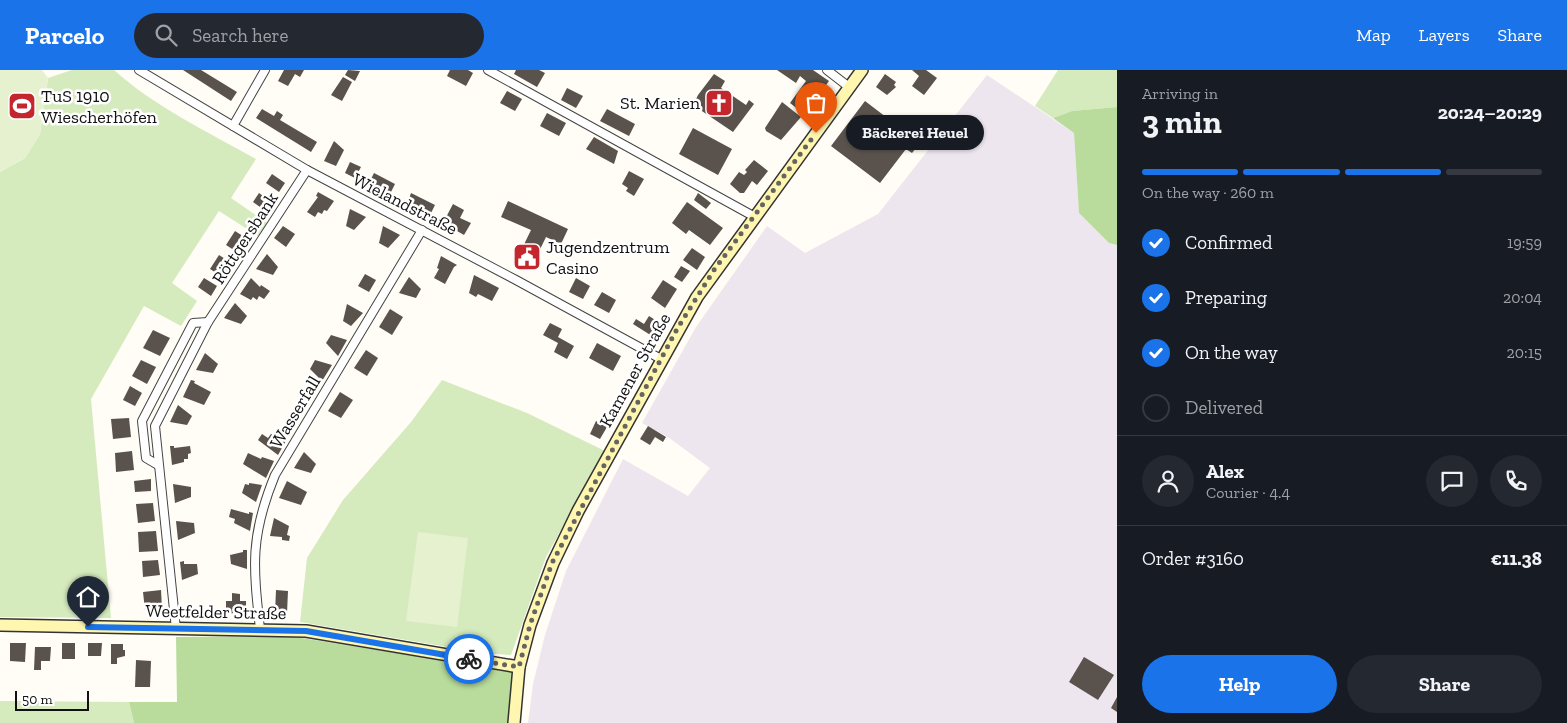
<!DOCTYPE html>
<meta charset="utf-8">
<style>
:root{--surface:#171b24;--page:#242831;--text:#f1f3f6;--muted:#9ea1a6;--line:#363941;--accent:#1a73e8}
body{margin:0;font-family:"Zilla Slab",serif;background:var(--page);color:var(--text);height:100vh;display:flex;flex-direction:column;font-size:19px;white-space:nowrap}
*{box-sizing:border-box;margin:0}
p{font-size:16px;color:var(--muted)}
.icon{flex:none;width:28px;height:28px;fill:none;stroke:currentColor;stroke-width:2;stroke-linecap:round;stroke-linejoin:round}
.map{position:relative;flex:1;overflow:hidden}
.panel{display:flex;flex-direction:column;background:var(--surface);width:450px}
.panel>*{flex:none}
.scale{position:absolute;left:15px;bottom:12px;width:74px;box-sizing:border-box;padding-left:5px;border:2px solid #111;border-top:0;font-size:14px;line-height:18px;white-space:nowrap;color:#111;-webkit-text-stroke:4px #fff;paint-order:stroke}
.pin{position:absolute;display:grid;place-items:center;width:42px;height:42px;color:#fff;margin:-51px -21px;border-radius:50% 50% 50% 0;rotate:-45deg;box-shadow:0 0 5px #0007}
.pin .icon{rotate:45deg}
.courier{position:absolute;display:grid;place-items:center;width:50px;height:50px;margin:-25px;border:4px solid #1a73e8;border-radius:50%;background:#fff;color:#222;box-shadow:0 1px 6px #0007}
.bubble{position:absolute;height:35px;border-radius:18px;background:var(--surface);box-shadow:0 1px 4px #0004;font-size:16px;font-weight:700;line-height:35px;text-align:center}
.headline em{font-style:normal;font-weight:700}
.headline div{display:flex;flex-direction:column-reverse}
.headline{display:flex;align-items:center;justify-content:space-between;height:85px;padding:0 25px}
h1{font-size:32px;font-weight:700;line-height:38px}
.bar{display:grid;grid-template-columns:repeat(4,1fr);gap:8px 5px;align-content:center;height:60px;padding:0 25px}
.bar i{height:6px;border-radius:4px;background:var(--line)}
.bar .current{background:var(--accent)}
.bar p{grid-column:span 4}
.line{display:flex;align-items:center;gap:12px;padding:0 25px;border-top:1px solid var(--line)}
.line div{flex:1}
.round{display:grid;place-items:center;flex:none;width:52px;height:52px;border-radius:26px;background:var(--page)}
ol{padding:0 25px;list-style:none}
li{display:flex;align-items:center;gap:15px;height:55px}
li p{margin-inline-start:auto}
li .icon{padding:5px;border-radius:50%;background:var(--accent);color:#fff;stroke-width:4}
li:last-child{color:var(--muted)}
li i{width:28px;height:28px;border:2px solid var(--line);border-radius:50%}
.button{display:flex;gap:10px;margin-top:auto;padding:10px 25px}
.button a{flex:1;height:58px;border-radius:30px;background:var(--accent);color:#fff;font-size:20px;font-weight:700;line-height:58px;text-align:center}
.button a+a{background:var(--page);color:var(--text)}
header{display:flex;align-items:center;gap:30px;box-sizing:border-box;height:70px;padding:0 25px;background:var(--accent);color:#fff}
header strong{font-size:24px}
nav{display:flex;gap:28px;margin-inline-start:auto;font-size:18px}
.search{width:350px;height:45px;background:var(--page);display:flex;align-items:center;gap:12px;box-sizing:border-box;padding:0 18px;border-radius:28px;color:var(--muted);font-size:19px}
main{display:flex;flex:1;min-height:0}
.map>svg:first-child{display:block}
.industrial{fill:#eee6ef}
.green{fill:#d5ebbd}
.forest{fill:#b9dc9c}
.pitch{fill:#e6f2cf}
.building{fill:#5a524d}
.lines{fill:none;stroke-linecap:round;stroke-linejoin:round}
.street-casing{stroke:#444;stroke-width:10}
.secondary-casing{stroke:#333;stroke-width:14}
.street{stroke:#fff;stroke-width:8}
.secondary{stroke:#fff6b0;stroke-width:11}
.done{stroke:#646461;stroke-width:5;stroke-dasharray:0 9}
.route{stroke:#1a73e8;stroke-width:6}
.labels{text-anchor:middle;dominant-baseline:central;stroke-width:5;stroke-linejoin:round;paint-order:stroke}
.poi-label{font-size:18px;fill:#111;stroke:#fff;text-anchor:start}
.street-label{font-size:18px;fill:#111;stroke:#fff}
</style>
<header>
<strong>Parcelo</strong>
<div class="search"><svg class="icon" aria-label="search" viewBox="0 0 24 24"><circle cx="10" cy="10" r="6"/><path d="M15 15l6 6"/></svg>Search here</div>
<nav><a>Map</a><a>Layers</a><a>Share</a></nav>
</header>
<main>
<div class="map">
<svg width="1117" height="653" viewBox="0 0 1117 653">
<rect width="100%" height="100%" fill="#fffdf5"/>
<!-- industrial -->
<path class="industrial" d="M987 5 1074 63 1079 143 1109 173 1117 175V653H528L533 614 545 565 566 501 623 389 688 426 710 398 668 367 642 353 696 257 767 156 805 183 878 144Z"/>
<!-- green -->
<g class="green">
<path d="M72 0H114C155 37 208 62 256 89L231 128 267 153 258 166 219 141 172 213 197 231 181 256 144 236 91 329 111 548 0 547V102L25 88 40 64 48 8Z"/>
<path d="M1058 0H1117V37L1072 41 1053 48 1035 36Z"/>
<path d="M442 310 527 343 605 381 546 487 511 585 483 583 300 552 307 488 343 430 411 352Z"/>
<path d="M0 631 129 632 134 653H0Z"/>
</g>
<!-- forest -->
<g class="forest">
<path d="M1117 37V175L1109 173 1079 143 1074 63 1053 48 1072 41Z"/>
<path d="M289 566 517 602 509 653H134L129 632H177L176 567Z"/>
</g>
<!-- pitch -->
<g class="pitch">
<path d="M0 0H42L48 8 40 64 25 88 0 102Z"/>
<path d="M418 462 468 468 457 557 406 551Z"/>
</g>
<!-- building -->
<g class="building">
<path d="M183 0H201L237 22 231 31Z"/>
<path d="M284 0H304L300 7 295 4 288 16 278 11Z"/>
<path d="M348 0 360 1 355 11 345 5Z"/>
<path d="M450 0H468L473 3 466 16 447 6Z"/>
<path d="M516 0H539L545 3 537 17 514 4Z"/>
<path d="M777 0H813L829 11 821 22 819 21 803 43 790 33 806 11 800 6 796 13Z"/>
<path d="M912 0H926L937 8 924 25 912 16 919 6Z"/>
<path d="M714 4 725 11 721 18 746 35 749 30 754 34 733 62 693 35 698 25Z"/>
<path d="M885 4 896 12 894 15 896 17 887 25 876 17Z"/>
<path d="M343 7 352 12 342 31 331 25Z"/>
<path d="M567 18 583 26 576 38 561 30Z"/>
<path d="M507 21 522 29 515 41 500 33Z"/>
<path d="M865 31 920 73 912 83 906 79 880 113 831 76Z"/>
<path d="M782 32 801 47 781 70 766 61 765 58Z"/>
<path d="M262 39 274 46 277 41 283 45 280 50 317 72 311 82 256 48Z"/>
<path d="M607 39 635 54 629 66 600 51Z"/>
<path d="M547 43 566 53 559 66 540 56Z"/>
<path d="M693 58 732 79 718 105 679 84Z"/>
<path d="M594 67 618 81 614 94 586 79Z"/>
<path d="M334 71 344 80 336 96 324 91Z"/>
<path d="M754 90 768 101 757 115 752 111 744 123H740L730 114 739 102 744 105 747 102 745 100Z"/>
<path d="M350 92 361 97 355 108 345 103Z"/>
<path d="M629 101 644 109 634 126 626 121 628 118 622 114Z"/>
<path d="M374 103 395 114 389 126 368 115Z"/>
<path d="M272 104 285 113 279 122 266 113Z"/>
<path d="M318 122 334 131 327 141 324 140 322 144 318 142 315 147 307 142 318 127 316 126Z"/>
<path d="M259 123 273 133 267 142 253 132Z"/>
<path d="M411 123 435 135 429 147 407 135Z"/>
<path d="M698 123 711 133 706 139 694 130Z"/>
<path d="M508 131 568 159 561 174 546 167 530 200 515 193 531 160 501 147Z"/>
<path d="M687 132 723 158 710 175 689 160 686 164 672 153Z"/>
<path d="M453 134 464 140 460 148 471 153 464 165 443 153Z"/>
<path d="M350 139 366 147 354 160 346 156Z"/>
<path d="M283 156 295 164 286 177 274 168Z"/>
<path d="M383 156 400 165 388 178 379 173Z"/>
<path d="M235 161 249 170 240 184 226 175Z"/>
<path d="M692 178 705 187 697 200 683 190Z"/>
<path d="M267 184 278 197 273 205 256 199Z"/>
<path d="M219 185 233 194 224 208 210 199Z"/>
<path d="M441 186 457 195 454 197 445 214 434 208 439 199 437 198Z"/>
<path d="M681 196 690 201 682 212 674 207Z"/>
<path d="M365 204 376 210 369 222 358 216Z"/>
<path d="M474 205 499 218 492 231 478 224 476 227 469 223Z"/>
<path d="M409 207 421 219 416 228 399 223Z"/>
<path d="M204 208 217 216 211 226 198 217Z"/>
<path d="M251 208 260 217 261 215 270 221 264 229 259 226 257 230 253 227 251 230 240 224Z"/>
<path d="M576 208 590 216 583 229 569 222Z"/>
<path d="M663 210 677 219 665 238 651 228Z"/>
<path d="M602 222 616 230 609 243 594 235Z"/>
<path d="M235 233 247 246 241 254 224 248Z"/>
<path d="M347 234 363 243 351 256 343 251Z"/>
<path d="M390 239 403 247 392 265 379 257Z"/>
<path d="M649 246 660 253 652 266 633 254 636 249 644 254Z"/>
<path d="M550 253 562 259 558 267 574 276 567 289 554 282 558 273 543 265Z"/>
<path d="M153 260 170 268 160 286 143 278Z"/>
<path d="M331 265 347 270 338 286 326 273Z"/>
<path d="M597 273 621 286 613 301 589 288Z"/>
<path d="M366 280 378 288 367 306 354 298Z"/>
<path d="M205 283 218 294 213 303 196 300Z"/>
<path d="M141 290 156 297 147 314 132 306Z"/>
<path d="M315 290 332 295 322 311 310 299Z"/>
<path d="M191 310 195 311 194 313 211 322 204 335 183 327Z"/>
<path d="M130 316 142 323 135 336 123 330Z"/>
<path d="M340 322 353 330 341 348 328 341Z"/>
<path d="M178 335 192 346 187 355 170 352Z"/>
<path d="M129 348 131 367 113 369 111 349Z"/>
<path d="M596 351 607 357 600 369 590 364Z"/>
<path d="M648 356 666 367 663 372 655 367 650 375 640 369Z"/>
<path d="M262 364 268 368 271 364 287 369 278 385 258 370Z"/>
<path d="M170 376H174V378L190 376 191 383 188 384V389H184V392L172 395Z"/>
<path d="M132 381 134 400 116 402 115 383Z"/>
<path d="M304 382 316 394 311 403 294 398Z"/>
<path d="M248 383 261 389 262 387 274 391 266 408 243 394Z"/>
<path d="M151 409V421L135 422 134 411Z"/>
<path d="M287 411 307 422 301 435 279 428Z"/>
<path d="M249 413 262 415 256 432 242 423 245 414 249 415Z"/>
<path d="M173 414 191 417V427L175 433Z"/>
<path d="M153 433 155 451 138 453 136 434Z"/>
<path d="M231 439 249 444V442L253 443 250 461 234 453 235 449 229 447Z"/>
<path d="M274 448 289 456 287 465 290 466 289 471 282 470V467L270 466Z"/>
<path d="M176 451 194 453 195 463 178 470Z"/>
<path d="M156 461 158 481 139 482 138 462Z"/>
<path d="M243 480H247V499L231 494 230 485 243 482Z"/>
<path d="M158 490 160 505 143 507 142 491Z"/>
<path d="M184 491V494H197L198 504 182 510 180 492Z"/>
<path d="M161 520 162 539 145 540 143 522Z"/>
<path d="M276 520 288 521 287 543H275Z"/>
<path d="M232 523 240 524V531H246V544L226 543V531H232Z"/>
<path d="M10 573H26L25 592 10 591Z"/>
<rect x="62" y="573" width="13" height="16"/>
<path d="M88 573H102L101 586H88Z"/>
<path d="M111 574H123V580H125V586L117 588V594H111Z"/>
<path d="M35 577H51L50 591H41V600H34Z"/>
<path d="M1084 587 1114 605 1098 630 1069 612Z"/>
<path d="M136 590 151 591 150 617H135Z"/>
<path d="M1117 627V642L1111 638Z"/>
</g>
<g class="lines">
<defs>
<g id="street">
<path d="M139 0 307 100 516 210 661 289"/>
<path d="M488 0 755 147"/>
<path d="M827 0 849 17"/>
<path d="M233 56 265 0"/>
<path d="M158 395 146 388 142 351 193 253 208 252"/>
<path d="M176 559 155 356 208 252 307 100"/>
<path d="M260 559C253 495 250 466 275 405L422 160"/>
</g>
<g id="secondary">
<path d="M0 555 306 561 519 597"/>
<path d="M514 653 519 597 530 555 553 493 578 441 697 227 862 0"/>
</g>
</defs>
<!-- street casing -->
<use href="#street" class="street-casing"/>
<!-- secondary casing -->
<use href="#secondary" class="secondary-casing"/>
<!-- street -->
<use href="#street" class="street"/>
<!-- secondary -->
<use href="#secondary" class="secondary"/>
</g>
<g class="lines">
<!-- done -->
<path class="done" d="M469 589 519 597 530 555 552 493 677 259 714 200 816 63"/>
<!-- route -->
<path class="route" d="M88 557 306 561 469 589"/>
</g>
<!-- icons -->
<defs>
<symbol id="church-square" viewBox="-11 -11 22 22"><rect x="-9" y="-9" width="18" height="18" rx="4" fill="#c4262e" stroke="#fff"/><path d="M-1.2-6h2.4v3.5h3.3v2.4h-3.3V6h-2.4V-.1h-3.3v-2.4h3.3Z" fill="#fff"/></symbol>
<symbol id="stadium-square" viewBox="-11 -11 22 22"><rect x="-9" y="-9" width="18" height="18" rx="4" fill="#c4262e" stroke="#fff"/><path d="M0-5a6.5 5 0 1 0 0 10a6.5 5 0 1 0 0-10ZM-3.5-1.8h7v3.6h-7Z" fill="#fff"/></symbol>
<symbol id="civic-square" viewBox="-11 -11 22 22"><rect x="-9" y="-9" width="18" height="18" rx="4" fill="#c4262e" stroke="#fff"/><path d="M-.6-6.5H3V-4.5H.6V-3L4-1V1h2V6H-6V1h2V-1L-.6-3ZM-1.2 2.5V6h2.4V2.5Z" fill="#fff"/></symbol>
</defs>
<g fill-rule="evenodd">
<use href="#church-square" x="703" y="17" width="32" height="32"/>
<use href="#stadium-square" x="6" y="20" width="32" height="32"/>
<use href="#civic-square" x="511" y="171" width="32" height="32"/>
</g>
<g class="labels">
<!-- poi labels -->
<g class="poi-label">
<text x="41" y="26">TuS 1910<tspan x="41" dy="21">Wiescherhöfen</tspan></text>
<text x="700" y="33" text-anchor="end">St. Marien</text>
<text x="546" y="177">Jugendzentrum<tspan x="546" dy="21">Casino</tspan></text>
</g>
<!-- street labels -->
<g class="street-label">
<text transform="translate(405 134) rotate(27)">Wielandstraße</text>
<text transform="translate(245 168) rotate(-57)">Röttgersbank</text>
<text transform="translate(635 300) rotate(-61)">Kamener Straße</text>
<text transform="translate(295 342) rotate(-59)">Wasserfall</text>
<text transform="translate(216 542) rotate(1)">Weetfelder Straße</text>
</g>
</g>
</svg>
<div class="scale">50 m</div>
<div class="pin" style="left:816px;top:63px;background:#ea580c"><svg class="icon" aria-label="bag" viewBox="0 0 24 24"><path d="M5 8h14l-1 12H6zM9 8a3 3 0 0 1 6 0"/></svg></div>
<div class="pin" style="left:88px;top:557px;background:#1f2937"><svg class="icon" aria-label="home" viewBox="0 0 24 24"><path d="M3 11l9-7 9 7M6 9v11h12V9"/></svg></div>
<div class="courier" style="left:469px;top:589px"><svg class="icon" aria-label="bike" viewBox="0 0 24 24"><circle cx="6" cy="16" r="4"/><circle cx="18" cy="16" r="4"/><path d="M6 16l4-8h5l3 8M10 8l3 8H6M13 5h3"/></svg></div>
<div class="bubble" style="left:846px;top:45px;width:138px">Bäckerei Heuel</div>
</div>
<section class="panel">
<div class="headline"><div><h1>3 min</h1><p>Arriving in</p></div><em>20:24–20:29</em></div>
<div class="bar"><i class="current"></i><i class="current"></i><i class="current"></i><i></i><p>On the way · 260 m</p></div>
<ol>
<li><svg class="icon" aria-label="check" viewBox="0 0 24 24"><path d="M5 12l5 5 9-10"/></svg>Confirmed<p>19:59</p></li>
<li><svg class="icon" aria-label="check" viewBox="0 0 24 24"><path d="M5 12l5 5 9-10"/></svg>Preparing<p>20:04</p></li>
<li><svg class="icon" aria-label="check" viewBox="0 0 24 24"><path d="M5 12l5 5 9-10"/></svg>On the way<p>20:15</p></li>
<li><i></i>Delivered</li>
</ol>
<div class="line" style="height:90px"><a class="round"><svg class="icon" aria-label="person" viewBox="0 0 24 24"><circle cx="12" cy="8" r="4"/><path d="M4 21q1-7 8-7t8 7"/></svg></a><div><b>Alex</b><p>Courier · 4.4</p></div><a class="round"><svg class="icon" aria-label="chat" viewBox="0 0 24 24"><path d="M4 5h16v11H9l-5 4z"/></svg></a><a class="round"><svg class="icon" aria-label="phone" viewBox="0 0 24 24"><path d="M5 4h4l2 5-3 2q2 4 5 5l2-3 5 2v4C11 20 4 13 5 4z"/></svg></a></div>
<div class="line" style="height:65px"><div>Order #3160</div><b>€11.38</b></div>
<div class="button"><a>Help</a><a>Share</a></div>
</section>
</main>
